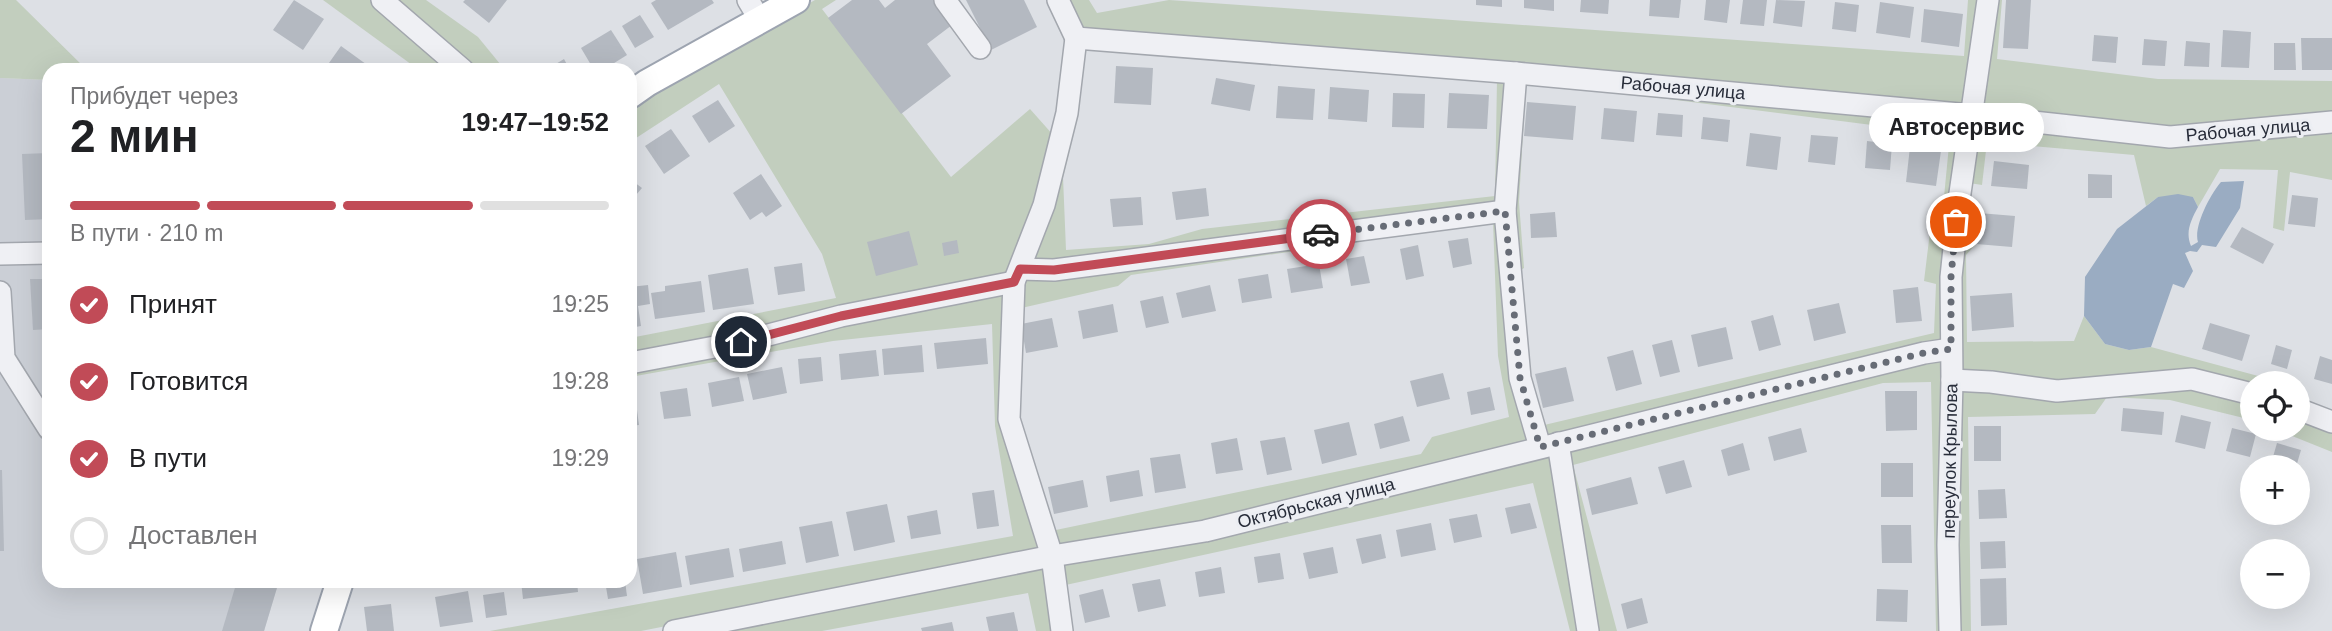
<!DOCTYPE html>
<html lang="ru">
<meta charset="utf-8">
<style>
:root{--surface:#fff;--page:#f6f6f6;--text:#202124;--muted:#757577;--line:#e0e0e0;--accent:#c14b57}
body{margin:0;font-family:Arial,sans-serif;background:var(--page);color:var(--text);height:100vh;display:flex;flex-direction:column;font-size:26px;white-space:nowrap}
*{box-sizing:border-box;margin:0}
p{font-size:23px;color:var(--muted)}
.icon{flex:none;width:38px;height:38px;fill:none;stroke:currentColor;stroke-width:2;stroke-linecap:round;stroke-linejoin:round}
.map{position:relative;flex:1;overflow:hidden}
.panel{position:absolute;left:42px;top:63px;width:595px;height:525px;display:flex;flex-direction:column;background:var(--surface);border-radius:21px;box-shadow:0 7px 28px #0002}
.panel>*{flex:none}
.fabs{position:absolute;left:2240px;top:371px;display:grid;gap:14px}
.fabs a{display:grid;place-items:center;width:70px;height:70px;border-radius:50%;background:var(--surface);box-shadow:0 7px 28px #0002;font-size:35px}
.pin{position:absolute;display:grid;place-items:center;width:60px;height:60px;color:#fff;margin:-30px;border:4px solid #fff;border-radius:50%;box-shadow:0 2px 7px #0007}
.courier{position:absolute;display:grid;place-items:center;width:70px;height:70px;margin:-35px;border:5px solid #c14b57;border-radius:50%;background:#fff;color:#222;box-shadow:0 2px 9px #0007}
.bubble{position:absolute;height:49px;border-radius:24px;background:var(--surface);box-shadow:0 7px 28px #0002;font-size:23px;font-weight:700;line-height:49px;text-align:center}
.overview em{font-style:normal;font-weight:700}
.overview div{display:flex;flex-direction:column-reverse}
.overview{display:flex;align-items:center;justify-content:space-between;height:119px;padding:0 28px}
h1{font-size:46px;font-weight:700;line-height:52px}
.bar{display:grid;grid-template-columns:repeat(4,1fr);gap:10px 7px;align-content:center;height:84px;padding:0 28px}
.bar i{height:9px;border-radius:5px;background:var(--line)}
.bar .selected{background:var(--accent)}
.bar p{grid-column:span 4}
ol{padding:0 28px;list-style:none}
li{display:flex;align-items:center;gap:21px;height:77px}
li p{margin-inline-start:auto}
li .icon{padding:7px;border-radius:50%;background:var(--accent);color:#fff;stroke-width:4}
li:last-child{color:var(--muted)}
li i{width:38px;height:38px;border:4px solid var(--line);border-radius:50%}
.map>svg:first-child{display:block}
.built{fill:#cbcfd6}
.green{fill:#c2cebe;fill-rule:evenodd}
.water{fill:#9aacc2}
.building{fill:#b4b9c1}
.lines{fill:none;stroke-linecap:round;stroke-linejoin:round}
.minor-casing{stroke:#a3a7ae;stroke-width:24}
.major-casing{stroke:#9da4b0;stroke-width:30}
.minor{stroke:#eff0f4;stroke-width:21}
.major{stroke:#fff;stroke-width:26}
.done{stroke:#676c76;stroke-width:7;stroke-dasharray:0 12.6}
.route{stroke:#c14b57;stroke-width:9}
.labels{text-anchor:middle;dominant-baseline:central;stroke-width:6;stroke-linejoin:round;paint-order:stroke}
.street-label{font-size:18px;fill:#282d3a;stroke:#eceef3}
</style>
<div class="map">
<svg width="2332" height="631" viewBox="0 0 2332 631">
<rect width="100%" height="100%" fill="#dde0e5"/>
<!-- built -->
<path class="built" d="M0 78 49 80V581H279L264 631H0Z"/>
<!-- green -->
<g class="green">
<path d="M0 0H16L87 70H49V80L0 78Z"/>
<path d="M323 0H372L454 70H419Z"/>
<path d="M392 0H426L478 37 505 70H474Z"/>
<path d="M815 0H836L822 9 951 177 1030 109 1054 136 1009 277 630 356V338L836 298 822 254 719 84 630 142V107L652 91Z"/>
<path d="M1068 0H1089L1097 13 1169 0 1964 56 1968 0H1980L1962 110 1082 29Z"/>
<path d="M1995 0H2002L1997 59 2158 79 2332 81V116L2170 131 1991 110 1984 104 1982 91Z"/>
<path d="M1079 45 1156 51H1081L1079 112 1063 177 1066 250 1149 244 1202 229 1495 196 1497 79H1511L1498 206 1063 262 1035 260 1033 250Z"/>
<path d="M1522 78 1955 119 1961 132 1944 336 1939 343 1542 440 1525 377 1511 210ZM1526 81 1950 135 1943 207H1933L1924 281 1936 284 1934 333 1540 426 1525 363 1516 273 1524 268 1519 202Z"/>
<path d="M1990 123 2170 143 2332 128V180L2290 172 2284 231 2273 228 2278 170 2220 169 2198 207 2193 197H2158L2146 206 2134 155 1987 142 1982 185 1969 183 1976 133 1981 127Z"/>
<path d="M1500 215 1533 443 1203 527 1054 551 1051 531 1421 454 1432 437 1509 417 1498 356 1493 222 1131 275 1118 286 1017 309 1014 282 1031 274Z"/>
<path d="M1976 244 1966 255 1967 342 2074 341 2084 316 2105 344 2129 350 2151 347 2284 383 2057 386 1959 370V253Z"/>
<path d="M1008 289 1004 421 1046 551 641 631H490L1013 536 995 426 992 324 833 341 630 377V369Z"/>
<path d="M1925 359 1945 360 1944 631H1936L1931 382 1883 383 1573 465 1617 631H1593L1563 448Z"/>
<path d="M2193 382 2252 398V420L2170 400 2107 397 2095 414 1968 417 1971 631H1956L1959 391Z"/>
<path d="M2298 413 2332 426V452L2275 429H2298Z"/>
<path d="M1553 449 1583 631H1570L1533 483 1061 586 1058 561Z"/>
<path d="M1049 561 1058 631H1036L1028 593 822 631H700Z"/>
</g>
<!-- water -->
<path class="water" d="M2244 181 2240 208 2216 247 2202 245 2197 252 2190 251 2185 253 2193 271 2184 288 2173 284 2151 347 2129 350 2105 344 2084 316 2085 277 2117 229 2158 197 2178 194 2193 197 2198 207C2191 220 2185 232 2191 246L2198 242C2193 227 2211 193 2221 182Z"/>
<!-- building -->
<g class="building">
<path d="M294 0 324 19 303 50 273 30Z"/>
<path d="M465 0H507L489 23 463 2Z"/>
<path d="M656 0H712L714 3 668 30 651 3Z"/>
<path d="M852 0H879L885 8 895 0H933L952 25 927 44 951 76 901 114 828 18Z"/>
<path d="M966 0H1024L1037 27 991 50Z"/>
<path d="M1476 0H1502V7L1476 5Z"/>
<path d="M1524 0H1554V11L1524 8Z"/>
<path d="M1581 0H1609L1608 14 1580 12Z"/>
<path d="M1650 0H1681L1679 18 1649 16Z"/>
<path d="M1706 0H1730L1727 23 1704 20Z"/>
<path d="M1743 0H1767L1764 26 1740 24Z"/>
<path d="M1776 0 1805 1 1802 27 1773 23Z"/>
<path d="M2006 0H2031L2028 49 2003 48Z"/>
<path d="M1835 2 1859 5 1856 32 1832 29Z"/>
<path d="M1880 2 1914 7 1910 38 1876 33Z"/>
<path d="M1924 9 1963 14 1959 47 1921 42Z"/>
<path d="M640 15 654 37 635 48 622 26Z"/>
<path d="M611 30 627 55 603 70H594L581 48Z"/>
<path d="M2223 30 2251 32 2249 68 2221 67Z"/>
<path d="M2094 35 2118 37 2116 63 2092 61Z"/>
<path d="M2301 38H2332V70H2302Z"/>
<path d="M2144 39 2167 41 2165 66 2142 65Z"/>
<path d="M2186 41 2210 43 2209 67 2184 66Z"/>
<path d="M2274 43H2295L2296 70H2274Z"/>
<path d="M341 46 370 67 368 70H324Z"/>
<path d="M564 59 570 70H546Z"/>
<path d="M1116 66 1153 68 1151 105 1114 103Z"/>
<path d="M1216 78 1255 85 1250 111 1211 104Z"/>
<path d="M1278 86 1315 89 1313 120 1276 118Z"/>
<path d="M1330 87 1369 90 1367 122 1328 119Z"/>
<path d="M1393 93 1425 94 1424 128 1392 127Z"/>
<path d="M1449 93 1489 95 1487 129 1447 128Z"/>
<path d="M718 100 735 126 709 143 692 116Z"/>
<path d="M1527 102 1576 106 1573 140 1524 136Z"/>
<path d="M1604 108 1637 111 1634 142 1601 139Z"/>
<path d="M1658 113 1683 115 1682 137 1656 135Z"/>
<path d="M1703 117 1730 120 1728 142 1701 139Z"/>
<path d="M671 129 690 156 664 174 645 146Z"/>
<path d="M1750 133 1781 137 1777 170 1746 166Z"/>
<path d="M1811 135 1838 137 1835 165 1808 162Z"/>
<path d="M1867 141 1892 144 1890 170 1865 168Z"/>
<path d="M1910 147 1941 151 1936 186 1906 182Z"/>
<path d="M49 153V219L25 220 22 154Z"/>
<path d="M1994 161 2029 165 2027 189 1991 186Z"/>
<path d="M761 174 782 206 766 217 762 212 750 220 733 193Z"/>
<path d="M2088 174 2112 175V198H2088Z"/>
<path d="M630 179 642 188 630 202Z"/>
<path d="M1206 188 1209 216 1176 220 1172 192Z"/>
<path d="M2292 195 2318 198 2315 227 2288 224Z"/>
<path d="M1141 197 1143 225 1113 227 1110 199Z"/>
<path d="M1555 212 1557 237 1531 238 1530 214Z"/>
<path d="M1979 213 2015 216 2012 247 1976 244Z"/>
<path d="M2242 227 2274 244 2263 264 2230 247Z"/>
<path d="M909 231 918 265 876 276 867 242Z"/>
<path d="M1468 238 1472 264 1453 268 1448 241Z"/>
<path d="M957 240 959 253 944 256 942 243Z"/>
<path d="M1418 245 1424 276 1406 280 1400 249Z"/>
<path d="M1364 256 1370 283 1351 286 1346 259Z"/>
<path d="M802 263 805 291 778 295 774 267Z"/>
<path d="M1319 264 1323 288 1291 293 1287 269Z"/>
<path d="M748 268 754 304 713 310 708 275Z"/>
<path d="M1268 274 1272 298 1242 303 1238 279Z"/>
<path d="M30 279H49V329L33 330Z"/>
<path d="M701 281 705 312 655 319 651 293 665 291V286Z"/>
<path d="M648 285 650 304 638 306 641 326 630 328V287Z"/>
<path d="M1210 285 1216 311 1182 318 1176 293Z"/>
<path d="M1918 287 1922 321 1896 323 1893 290Z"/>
<path d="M2012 293 2014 327 1972 331 1970 296Z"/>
<path d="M1163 296 1169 323 1146 328 1140 301Z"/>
<path d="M1839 303 1846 333 1814 341 1807 310Z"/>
<path d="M1113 304 1118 332 1083 339 1078 311Z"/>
<path d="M1773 315 1781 345 1759 351 1751 321Z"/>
<path d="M1052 318 1058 347 1026 353 1021 324Z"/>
<path d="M2210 323 2250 335 2242 361 2202 349Z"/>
<path d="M1726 327 1733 359 1698 367 1691 335Z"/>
<path d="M986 338 988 364 937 369 934 343Z"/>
<path d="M1672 340 1680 372 1660 377 1652 345Z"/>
<path d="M922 345 924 372 884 375 882 349Z"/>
<path d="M2276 345 2292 350 2287 369 2271 364Z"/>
<path d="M876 350 879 376 841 380 839 354Z"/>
<path d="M1633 350 1642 384 1616 391 1607 357Z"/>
<path d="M2320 356 2332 360V384L2314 379Z"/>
<path d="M821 357 823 381 800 384 798 359Z"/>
<path d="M782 367 787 393 753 400 747 374Z"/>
<path d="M1566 367 1574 401 1543 408 1535 374Z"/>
<path d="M1443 373 1450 399 1417 407 1410 381Z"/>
<path d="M739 377 744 401 712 407 708 383Z"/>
<path d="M1490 387 1495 410 1471 415 1467 392Z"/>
<path d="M687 388 691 416 664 419 660 392Z"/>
<path d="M1885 391H1917V430L1886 431Z"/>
<path d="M635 395 639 425 630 426V396Z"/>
<path d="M2123 408 2164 412 2162 435 2121 431Z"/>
<path d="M2181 415 2211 422 2205 449 2175 442Z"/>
<path d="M1403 416 1410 441 1380 449 1374 424Z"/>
<path d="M1349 422 1357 455 1322 464 1314 430Z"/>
<rect x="1974" y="426" width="27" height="35"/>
<path d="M1801 428 1807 452 1774 461 1768 437Z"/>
<path d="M2232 428 2256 434 2250 457 2226 451Z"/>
<path d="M1285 437 1292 470 1267 475 1260 441Z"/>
<path d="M1237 438 1243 470 1216 474 1211 443Z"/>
<path d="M1743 443 1750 470 1728 476 1721 450Z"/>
<path d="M2277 443 2301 450 2296 467H2270Z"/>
<path d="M1180 454 1186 488 1155 493 1150 458Z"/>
<path d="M1684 460 1692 487 1666 494 1658 467Z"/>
<rect x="1881" y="463" width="32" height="34"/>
<path d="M0 470H2L4 551H0Z"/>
<path d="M1139 470 1143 496 1110 502 1106 476Z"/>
<path d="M1631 477 1638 504 1592 515 1586 489Z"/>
<path d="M1083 480 1088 507 1054 514 1048 487Z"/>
<path d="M2005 489 2007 518 1979 519 1978 490Z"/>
<path d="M994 490 999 526 977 529 972 493Z"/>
<path d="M1530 503 1537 528 1511 534 1505 508Z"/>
<path d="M887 504 895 542 854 551 846 512Z"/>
<path d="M937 510 941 534 911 539 907 516Z"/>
<path d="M1477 514 1482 537 1454 543 1449 519Z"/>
<path d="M832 521 839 556 806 563 799 527Z"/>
<path d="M1431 523 1436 550 1401 557 1396 530Z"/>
<path d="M1881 525H1911L1912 563H1882Z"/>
<path d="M1381 534 1386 558 1362 564 1356 539Z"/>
<path d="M782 541 786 564 743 572 739 549Z"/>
<path d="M2005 541 2006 568 1981 569 1980 542Z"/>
<path d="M1333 547 1338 573 1309 579 1303 553Z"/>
<path d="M729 548 734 577 690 585 685 556Z"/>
<path d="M676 552 682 587 643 594 637 559Z"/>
<path d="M1280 553 1284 579 1258 583 1254 557Z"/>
<path d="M1221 567 1225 593 1199 597 1195 572Z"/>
<path d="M2006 578 2007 625 1981 626 1980 579Z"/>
<path d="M1160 579 1166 606 1138 612 1132 584Z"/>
<path d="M237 581H279L264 631H222Z"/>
<path d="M521 581H577L578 592 523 599Z"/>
<path d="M605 581H625L627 596 608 599Z"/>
<path d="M1103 589 1110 617 1085 623 1079 595Z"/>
<path d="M1877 589 1908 590 1907 622 1876 621Z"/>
<path d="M468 591 473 622 440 627 435 597Z"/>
<path d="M504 592 507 615 486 618 483 595Z"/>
<path d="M1642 598 1648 623 1627 629 1621 604Z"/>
<path d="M391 604 394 631H367L364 607Z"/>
<path d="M1014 612 1018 631H989L986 617Z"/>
<path d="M952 622 954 631H922L921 628Z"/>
</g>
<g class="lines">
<defs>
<g id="minor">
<path d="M382 0 463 70"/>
<path d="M748 0 760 20"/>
<path d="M945 0 980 48"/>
<path d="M1058 0 1076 38 1516 73 1971 115 2170 137 2332 122"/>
<path d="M1516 73 1505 211 1520 378 1540 447"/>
<path d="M0 254 49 253"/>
<path d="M1020 269 1054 270 1505 211"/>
<path d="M0 292 4 358 49 429"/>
<path d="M630 363 741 342 841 316 1014 282"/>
<path d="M1952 380 1991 382 2057 391 2192 379 2252 394"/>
<path d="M2298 409 2332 422"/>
<path d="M1558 443 1588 631"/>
<path d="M674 631 1052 556 1205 531 1924 353 1951 349"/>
<path d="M1062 631 1052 556 1009 419 1014 282 1044 205 1067 113 1076 38"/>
<path d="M1950 631 1948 545 1952 380 1951 277 1959 200 1988 0"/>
</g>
<g id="major">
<path d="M630 95 647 83 796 0"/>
<path d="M324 631 340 581"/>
</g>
</defs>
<!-- minor casing -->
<use href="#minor" class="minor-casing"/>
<!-- major casing -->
<use href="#major" class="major-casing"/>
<!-- minor -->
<use href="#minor" class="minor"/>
<!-- major -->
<use href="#major" class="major"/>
</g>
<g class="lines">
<!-- done -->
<path class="done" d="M1321 234 1505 211 1520 378 1540 447 1924 353 1951 349V277L1956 222"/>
<!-- route -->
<path class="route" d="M741 342 841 316 1014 282 1020 269 1054 270 1321 234"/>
</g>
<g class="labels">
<!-- street labels -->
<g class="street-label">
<text transform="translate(1683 88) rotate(5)">Рабочая улица</text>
<text transform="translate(2248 130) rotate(-5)">Рабочая улица</text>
<text transform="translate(1950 461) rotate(-89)">переулок Крылова</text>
<text transform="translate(1316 503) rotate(-14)">Октябрьская улица</text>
</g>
</g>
</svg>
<div class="fabs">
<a><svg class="icon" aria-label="locate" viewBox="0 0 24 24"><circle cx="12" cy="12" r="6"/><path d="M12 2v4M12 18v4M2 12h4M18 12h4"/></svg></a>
<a>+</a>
<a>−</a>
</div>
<div class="pin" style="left:1956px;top:222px;background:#ea580c"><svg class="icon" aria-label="bag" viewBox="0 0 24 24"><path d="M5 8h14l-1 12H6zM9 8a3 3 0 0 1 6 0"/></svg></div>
<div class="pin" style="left:741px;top:342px;background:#1f2937"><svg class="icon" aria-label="home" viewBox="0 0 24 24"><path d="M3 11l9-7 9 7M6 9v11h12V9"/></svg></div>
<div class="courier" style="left:1321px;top:234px"><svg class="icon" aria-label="car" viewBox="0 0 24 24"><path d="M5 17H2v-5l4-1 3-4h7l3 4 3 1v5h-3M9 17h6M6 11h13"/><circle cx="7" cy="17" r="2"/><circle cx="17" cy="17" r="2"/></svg></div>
<div class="bubble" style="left:1869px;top:103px;width:175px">Автосервис</div>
<section class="panel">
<div class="overview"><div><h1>2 мин</h1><p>Прибудет через</p></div><em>19:47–19:52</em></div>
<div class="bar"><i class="selected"></i><i class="selected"></i><i class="selected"></i><i></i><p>В пути · 210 m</p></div>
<ol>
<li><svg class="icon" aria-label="check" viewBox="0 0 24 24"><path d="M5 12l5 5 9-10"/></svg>Принят<p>19:25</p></li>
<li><svg class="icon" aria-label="check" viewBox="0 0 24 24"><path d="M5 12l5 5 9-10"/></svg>Готовится<p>19:28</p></li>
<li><svg class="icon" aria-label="check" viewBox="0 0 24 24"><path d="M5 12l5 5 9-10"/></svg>В пути<p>19:29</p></li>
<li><i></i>Доставлен</li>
</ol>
</section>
</div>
